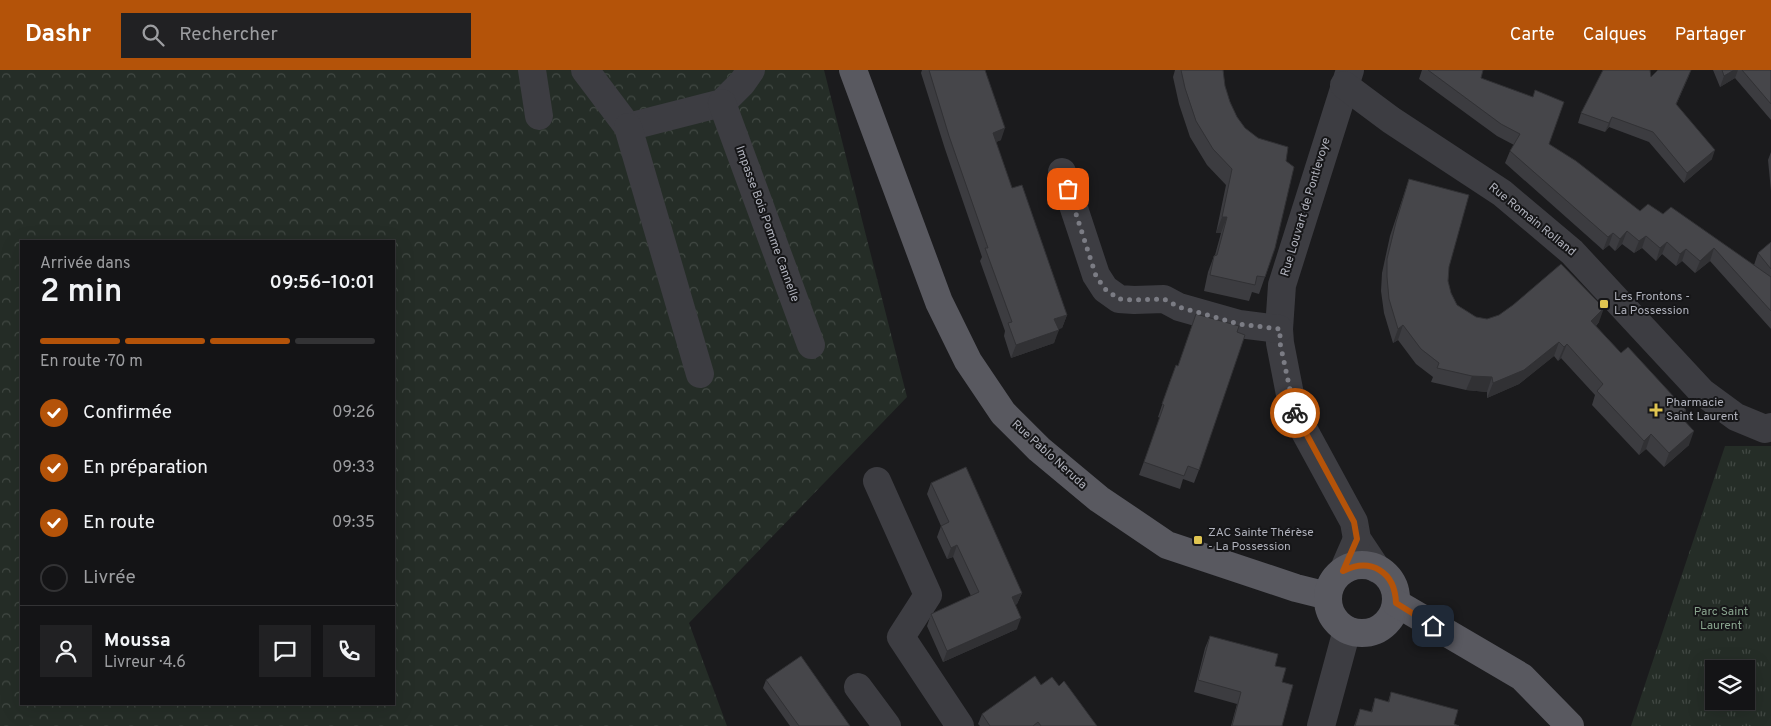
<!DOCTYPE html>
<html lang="fr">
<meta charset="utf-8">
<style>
:root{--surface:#141416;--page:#212123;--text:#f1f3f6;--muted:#9d9ea1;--line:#333335;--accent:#b45309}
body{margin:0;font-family:Overpass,sans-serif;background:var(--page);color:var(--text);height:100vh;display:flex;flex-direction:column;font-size:19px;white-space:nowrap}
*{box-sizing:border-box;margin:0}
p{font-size:16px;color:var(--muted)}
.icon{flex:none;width:28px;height:28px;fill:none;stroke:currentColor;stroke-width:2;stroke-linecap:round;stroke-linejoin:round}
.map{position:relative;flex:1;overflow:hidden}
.side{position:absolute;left:20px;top:170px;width:375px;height:465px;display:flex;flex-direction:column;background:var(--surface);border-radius:0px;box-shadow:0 5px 20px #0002,0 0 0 1px var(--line)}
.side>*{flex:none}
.buttons{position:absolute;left:1705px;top:590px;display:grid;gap:10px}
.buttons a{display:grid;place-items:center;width:50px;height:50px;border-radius:0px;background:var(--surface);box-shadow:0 5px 20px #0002,0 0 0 1px var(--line);font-size:25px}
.pin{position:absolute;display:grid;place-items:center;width:42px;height:42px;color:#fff;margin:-21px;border-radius:10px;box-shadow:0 2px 8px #0006}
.courier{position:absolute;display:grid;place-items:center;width:50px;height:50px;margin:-25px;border:4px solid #b45309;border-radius:50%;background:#fff;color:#222;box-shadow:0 1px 6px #0007}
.summary em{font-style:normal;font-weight:600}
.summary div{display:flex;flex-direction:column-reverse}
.summary{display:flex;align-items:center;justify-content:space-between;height:85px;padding:0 20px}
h1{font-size:32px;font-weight:600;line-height:38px}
.bar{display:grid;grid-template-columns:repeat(4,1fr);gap:8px 5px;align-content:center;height:60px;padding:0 20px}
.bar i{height:6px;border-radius:4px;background:var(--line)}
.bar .current{background:var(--accent)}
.bar p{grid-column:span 4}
.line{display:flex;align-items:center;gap:12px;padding:0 20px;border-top:1px solid var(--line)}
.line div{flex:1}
.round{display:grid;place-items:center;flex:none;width:52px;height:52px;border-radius:0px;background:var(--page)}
ol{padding:0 20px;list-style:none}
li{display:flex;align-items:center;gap:15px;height:55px}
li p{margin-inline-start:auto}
li .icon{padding:5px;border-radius:50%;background:var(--accent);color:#fff;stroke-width:4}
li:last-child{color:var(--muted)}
li i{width:28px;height:28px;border:2px solid var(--line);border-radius:50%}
header{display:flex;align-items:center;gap:30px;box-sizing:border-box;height:70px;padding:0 25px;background:var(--accent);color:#fff}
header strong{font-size:24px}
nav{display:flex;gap:28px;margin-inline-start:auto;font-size:18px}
.search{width:350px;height:45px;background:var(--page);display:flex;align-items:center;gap:12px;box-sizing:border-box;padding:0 18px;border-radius:0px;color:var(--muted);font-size:19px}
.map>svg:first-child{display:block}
.forest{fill:url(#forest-crowns);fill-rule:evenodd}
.park{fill:url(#park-tufts);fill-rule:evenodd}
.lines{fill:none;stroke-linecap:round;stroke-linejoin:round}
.minor{stroke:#3d3d42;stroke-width:28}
.major{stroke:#595960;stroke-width:28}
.wall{fill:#3c3c40}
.shaded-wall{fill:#313134}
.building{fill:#46464a;stroke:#313134}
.done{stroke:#7b7c84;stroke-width:5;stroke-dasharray:0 9}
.route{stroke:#b45309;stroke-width:6}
.poi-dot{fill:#e0c551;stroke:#161618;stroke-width:2}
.labels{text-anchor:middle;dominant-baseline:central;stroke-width:4;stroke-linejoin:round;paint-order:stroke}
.street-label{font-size:12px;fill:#afb1bb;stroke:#161618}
.poi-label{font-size:12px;fill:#afb1bb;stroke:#161618;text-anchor:start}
.park-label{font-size:12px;fill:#89a48e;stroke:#161618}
</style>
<header>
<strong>Dashr</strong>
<div class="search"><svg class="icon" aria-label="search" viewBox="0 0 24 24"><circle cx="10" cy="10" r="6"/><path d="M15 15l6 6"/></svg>Rechercher</div>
<nav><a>Carte</a><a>Calques</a><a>Partager</a></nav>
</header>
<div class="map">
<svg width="1771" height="656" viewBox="0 0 1771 656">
<defs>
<pattern id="forest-crowns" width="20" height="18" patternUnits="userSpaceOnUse" patternTransform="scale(1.25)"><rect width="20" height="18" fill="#252d27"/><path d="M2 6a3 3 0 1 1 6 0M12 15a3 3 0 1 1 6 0" fill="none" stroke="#424944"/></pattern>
<pattern id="park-tufts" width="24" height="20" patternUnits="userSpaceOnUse" patternTransform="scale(1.25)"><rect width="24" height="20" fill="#252d27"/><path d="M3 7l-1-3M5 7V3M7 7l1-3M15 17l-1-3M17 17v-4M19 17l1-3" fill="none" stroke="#424944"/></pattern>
</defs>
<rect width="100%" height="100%" fill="#1b1b1d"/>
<!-- forest -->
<path class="forest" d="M0 0H824L907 327 689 553 727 656H0ZM21 171H394V634H21Z"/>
<!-- park -->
<path class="park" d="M1725 376H1771V656H1631ZM1714 599H1746V631H1714Z"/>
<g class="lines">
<!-- minor -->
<g class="minor">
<path d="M532 0 539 46"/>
<path d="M585 0 628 57 722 33 742 13 751 0"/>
<path d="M1350 0 1282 215 1279 259 1280 273 1293 340 1354 452 1357 469 1377 499"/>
<path d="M1344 15 1391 50 1502 123 1572 182 1702 322 1736 347 1765 359 1771 357"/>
<path d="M722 33 811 275"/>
<path d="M628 57 700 304"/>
<path d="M1062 102 1096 205 1105 219 1119 229 1134 230 1164 229 1179 237 1239 254 1279 259"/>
<path d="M877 411 928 525 901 567 960 656"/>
<path d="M1343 501 1357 469"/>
<path d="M858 617 887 656"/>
<path d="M1321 656 1347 560"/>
</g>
<!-- major -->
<g class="major">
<path d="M853 0 939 232 968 291 1003 343 1039 379 1099 429 1167 475 1296 518 1328 526"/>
<circle cx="1362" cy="529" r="34"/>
<path d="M1396 533 1522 607 1570 656"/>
</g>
</g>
<!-- wall -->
<g class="wall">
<path d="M922 0H985L1001 70 996 72 1012 118 1067 245 1062 258 1058 259 1054 273 1011 288 1004 266 1005 261 980 191 982 187 945 79 921 3Z"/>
<path d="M1175 0H1223L1225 16 1230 32 1237 47 1245 58 1286 91 1275 178 1259 224 1252 222 1249 231 1204 221 1208 202 1214 186 1215 185 1221 163H1216L1226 115 1207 95 1190 67 1179 34 1173 7Z"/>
<path d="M1422 0H1482L1481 8 1549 74 1640 141 1663 144 1754 195 1758 183 1771 172V259L1710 191 1695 203 1682 191 1676 196 1662 184 1656 191 1642 178 1634 183 1622 174 1615 181 1609 175 1603 180 1505 93 1510 81 1514 75 1497 66 1419 9Z"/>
<path d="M1691 0 1676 35 1712 89 1684 113 1649 72 1609 57 1605 62 1578 53 1581 43 1651 7Z"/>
<path d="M1713 0H1771V50L1735 8 1720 17Z"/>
<path d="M1771 82V121L1768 90Z"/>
<path d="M1409 109 1449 197 1448 211 1451 223 1457 235 1476 247 1487 249 1599 252 1596 256 1621 283 1686 340 1683 349 1689 375 1664 397 1646 379 1639 385 1592 335 1595 325 1561 288 1558 291 1554 286 1519 314 1487 328V322L1466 320 1431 312 1433 307 1416 294 1398 270 1393 273 1384 243 1381 221 1382 203 1390 166Z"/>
<path d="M1237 262 1199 400 1194 413 1183 409 1180 419 1139 405 1160 348 1158 347 1171 308 1178 296Z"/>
<path d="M931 413 1022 523 1017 534 1015 535 1017 559 943 592 927 556 931 544 971 526 953 487 947 489 937 467 941 456 927 424Z"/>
<path d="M1210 566 1275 596 1282 612V656H1231L1237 634 1194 622 1205 578Z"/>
<path d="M766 610 850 656H790L763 618Z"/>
<path d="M1041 615 1059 616 1097 656H980L978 654 982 644Z"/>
<path d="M1391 622 1454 654 1459 656H1354L1360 639 1371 642 1375 628 1388 632Z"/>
</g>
<!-- shaded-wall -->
<g class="shaded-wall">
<path d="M1691 0 1689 6 1672 44 1676 34Z"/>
<path d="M1734 0H1738L1735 8 1720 17 1724 6Z"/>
<path d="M1612 47 1609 57 1605 62 1609 53Z"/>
<path d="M1005 58 1001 70 988 75 993 63Z"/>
<path d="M1715 80 1712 89 1684 113 1687 103Z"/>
<path d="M1222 147H1227L1221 163H1216Z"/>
<path d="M1627 161 1622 174 1615 181 1620 169Z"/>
<path d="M1613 163 1609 175 1603 180 1608 167Z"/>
<path d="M1646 166 1642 178 1634 183 1639 171Z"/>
<path d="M1667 172 1662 184 1656 191 1660 178Z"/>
<path d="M1714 178 1710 191 1695 203 1700 191Z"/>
<path d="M1686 179 1682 191 1676 196 1680 184Z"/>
<path d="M1604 238 1599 252 1586 265 1591 251Z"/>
<path d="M1067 245 1062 258 1049 262 1054 249Z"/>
<path d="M1403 255 1398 270 1393 273 1398 259Z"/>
<path d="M1059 260 1054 273 1011 288 1016 275Z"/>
<path d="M1559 272 1554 286 1519 314 1487 328 1493 313Z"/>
<path d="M1567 274 1561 288 1558 291 1564 277Z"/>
<path d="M1472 306 1492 307 1487 322 1466 320Z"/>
<path d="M1686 340 1681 354 1679 345Z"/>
<path d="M1694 361 1689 375 1664 397 1669 383Z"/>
<path d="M1651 364 1646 379 1639 385 1644 371Z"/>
<path d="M957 475 953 487 947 489 951 478Z"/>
<path d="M1022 523 1017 534 1008 539 1012 527Z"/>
<path d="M1021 548 1017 559 943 592 947 581Z"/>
</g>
<!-- building -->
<g class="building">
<path d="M929 0H985L1005 58 993 63 1012 118 1022 115 1067 245 1054 249 1059 260 1016 275 1008 253 1012 252 985 178H988L949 66Z"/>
<path d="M1181 0H1223L1225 16 1230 32 1237 47 1245 58 1258 68 1288 77 1286 91 1294 97 1275 178 1265 207 1257 206 1255 215 1210 205 1214 186 1217 185 1227 147H1222L1232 99 1213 79 1196 51 1185 18Z"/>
<path d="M1428 0H1483L1481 8 1533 27 1535 20 1564 32 1549 74 1576 91 1640 141 1648 134 1663 144 1671 137 1771 207V241L1714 178 1700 191 1686 179 1680 184 1667 172 1660 178 1646 166 1639 171 1627 161 1620 169 1613 163 1608 167 1510 81 1520 64 1501 54Z"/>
<path d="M1603 0H1650L1651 7 1658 0H1691L1676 34 1715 80 1687 103 1653 62 1612 47 1609 53 1581 43Z"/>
<path d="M1722 0H1734L1724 6Z"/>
<path d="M1742 0H1771V34Z"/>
<path d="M1409 109 1469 125 1449 197 1448 211 1451 223 1457 235 1476 247 1487 249 1499 245 1513 235 1561 194 1604 238 1591 251 1621 283 1628 277 1686 340 1679 345 1694 361 1669 383 1651 364 1644 371 1597 321 1603 314 1567 274 1564 277 1559 272 1524 300 1493 313 1492 307 1472 306 1437 298 1439 293 1421 279 1403 255 1398 259 1389 229 1387 207V189L1396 152Z"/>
<path d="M1771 172V199L1758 183Z"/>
<path d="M1196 244 1239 256 1237 262 1245 265 1199 400 1188 396 1184 406 1144 392 1164 335 1162 334 1176 295 1178 296Z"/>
<path d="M966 397 1022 523 1012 527 1021 548 947 581 931 544 979 522 957 475 951 478 941 456 949 452 931 413Z"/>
<path d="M1210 566 1278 584 1275 596 1286 598 1282 612 1293 615 1282 656H1232L1241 622 1198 610Z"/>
<path d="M801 586 850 656H799L766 610Z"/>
<path d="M1035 606 1041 615 1052 607 1059 616 1064 611 1097 656H1041L1038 652 1033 656H990L982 644Z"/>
<path d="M1391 622 1458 640 1454 654 1459 656H1355L1360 639 1372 642 1375 628 1389 632Z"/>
</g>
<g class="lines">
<!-- done -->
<path class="done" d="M1068 119 1096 206 1105 219 1119 229 1134 230 1164 229 1179 237 1239 254 1280 259V273L1295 343"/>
<!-- route -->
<path class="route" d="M1295 343 1354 452 1357 469 1343 501C1371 487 1395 502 1396 533L1433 556"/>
</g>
<!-- markers -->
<g class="poi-dot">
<rect x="1599" y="229" width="10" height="10" rx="2.5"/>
<path d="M1653.5 332.5h5v5h5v5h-5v5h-5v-5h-5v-5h5z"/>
<rect x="1193" y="465" width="10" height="10" rx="2.5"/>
</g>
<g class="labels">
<!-- street labels -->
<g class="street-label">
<text transform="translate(1306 137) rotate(-73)">Rue Louvart de Pontlevoye</text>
<text transform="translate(1532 150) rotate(39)">Rue Romain Rolland</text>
<text transform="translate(767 154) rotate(70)">Impasse Bois Pomme Cannelle</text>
<text transform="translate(1049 385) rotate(42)">Rue Pablo Neruda</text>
</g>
<!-- poi labels -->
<g class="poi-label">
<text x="1614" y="227">Les Frontons -<tspan x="1614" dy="14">La Possession</tspan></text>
<text x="1666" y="333">Pharmacie<tspan x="1666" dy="14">Saint Laurent</tspan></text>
<text x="1208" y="463">ZAC Sainte Thérèse<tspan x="1208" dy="14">- La Possession</tspan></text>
</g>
<!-- park labels -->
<g class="park-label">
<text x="1721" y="542">Parc Saint<tspan x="1721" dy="14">Laurent</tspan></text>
</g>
</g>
</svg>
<div class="buttons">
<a><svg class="icon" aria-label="layers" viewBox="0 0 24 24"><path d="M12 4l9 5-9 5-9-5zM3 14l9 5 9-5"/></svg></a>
</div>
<div class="pin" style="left:1068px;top:119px;background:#ea580c"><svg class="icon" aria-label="bag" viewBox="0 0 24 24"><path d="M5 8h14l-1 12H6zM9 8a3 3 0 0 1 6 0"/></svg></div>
<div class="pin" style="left:1433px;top:556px;background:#1f2937"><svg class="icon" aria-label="home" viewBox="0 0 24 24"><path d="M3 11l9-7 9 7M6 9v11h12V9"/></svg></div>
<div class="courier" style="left:1295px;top:343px"><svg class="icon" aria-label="bike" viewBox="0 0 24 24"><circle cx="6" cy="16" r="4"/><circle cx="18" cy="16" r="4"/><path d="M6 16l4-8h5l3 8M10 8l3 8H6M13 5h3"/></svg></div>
<section class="side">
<div class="summary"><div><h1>2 min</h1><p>Arrivée dans</p></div><em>09:56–10:01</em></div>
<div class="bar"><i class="current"></i><i class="current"></i><i class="current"></i><i></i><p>En route · 70 m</p></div>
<ol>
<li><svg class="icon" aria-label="check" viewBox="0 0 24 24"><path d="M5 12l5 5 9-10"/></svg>Confirmée<p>09:26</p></li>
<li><svg class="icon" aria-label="check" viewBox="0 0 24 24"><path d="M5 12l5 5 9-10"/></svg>En préparation<p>09:33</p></li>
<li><svg class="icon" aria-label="check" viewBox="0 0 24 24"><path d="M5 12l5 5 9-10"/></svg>En route<p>09:35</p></li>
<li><i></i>Livrée</li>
</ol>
<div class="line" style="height:90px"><a class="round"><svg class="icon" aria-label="person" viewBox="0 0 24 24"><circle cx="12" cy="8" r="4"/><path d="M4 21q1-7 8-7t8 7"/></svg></a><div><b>Moussa</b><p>Livreur · 4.6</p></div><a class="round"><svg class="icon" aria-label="chat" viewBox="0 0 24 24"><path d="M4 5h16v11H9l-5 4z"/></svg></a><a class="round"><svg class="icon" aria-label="phone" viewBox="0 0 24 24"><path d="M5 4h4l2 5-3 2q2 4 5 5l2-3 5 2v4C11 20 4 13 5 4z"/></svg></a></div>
</section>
</div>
